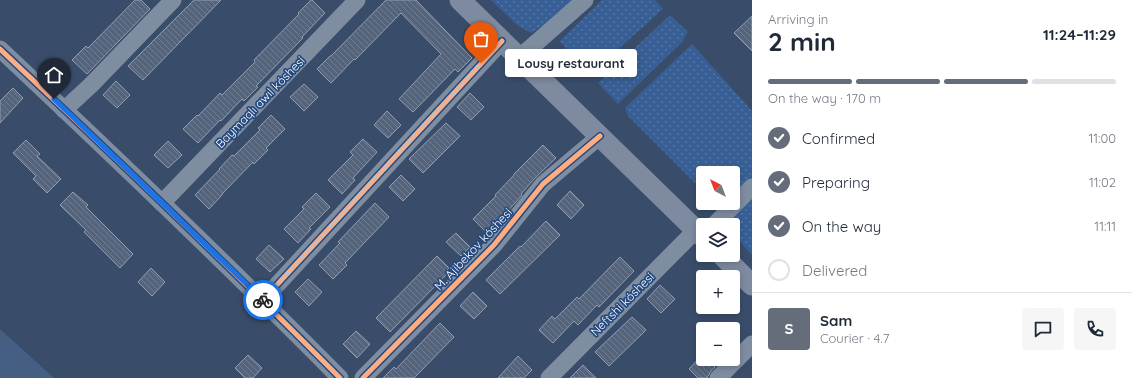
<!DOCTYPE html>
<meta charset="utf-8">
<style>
:root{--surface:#fff;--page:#f6f6f7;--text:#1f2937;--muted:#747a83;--line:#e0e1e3;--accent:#656d7a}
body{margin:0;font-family:Quicksand,sans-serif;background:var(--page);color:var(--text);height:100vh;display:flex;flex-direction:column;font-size:15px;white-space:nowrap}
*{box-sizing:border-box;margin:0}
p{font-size:13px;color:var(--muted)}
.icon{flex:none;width:22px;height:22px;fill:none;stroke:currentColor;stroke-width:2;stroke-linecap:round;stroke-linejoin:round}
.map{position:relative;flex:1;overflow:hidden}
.panel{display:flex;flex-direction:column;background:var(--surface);width:380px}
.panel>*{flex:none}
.needle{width:26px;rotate:318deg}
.fabs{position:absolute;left:696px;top:166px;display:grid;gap:8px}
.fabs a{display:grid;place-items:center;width:44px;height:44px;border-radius:4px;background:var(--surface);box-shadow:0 2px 6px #0003;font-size:20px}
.pin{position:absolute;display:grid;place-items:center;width:34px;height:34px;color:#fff;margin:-41px -17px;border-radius:50% 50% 50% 0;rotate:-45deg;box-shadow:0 0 4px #0007}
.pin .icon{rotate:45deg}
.courier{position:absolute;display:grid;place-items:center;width:40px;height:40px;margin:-20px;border:3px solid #1a73e8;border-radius:50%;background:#fff;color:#222;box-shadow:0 1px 5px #0007}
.bubble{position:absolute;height:28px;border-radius:4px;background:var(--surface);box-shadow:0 2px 6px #0003;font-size:13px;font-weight:700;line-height:28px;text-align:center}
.summary em{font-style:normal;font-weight:700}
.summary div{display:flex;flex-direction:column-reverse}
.summary{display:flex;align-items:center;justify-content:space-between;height:68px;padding:0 16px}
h1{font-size:26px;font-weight:700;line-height:30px}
.bar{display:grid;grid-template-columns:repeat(4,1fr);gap:6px 4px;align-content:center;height:48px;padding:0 16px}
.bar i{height:5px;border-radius:3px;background:var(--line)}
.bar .on{background:var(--accent)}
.bar p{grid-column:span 4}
.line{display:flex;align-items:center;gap:10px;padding:0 16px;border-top:1px solid var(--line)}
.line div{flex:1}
.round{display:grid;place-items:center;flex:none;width:42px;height:42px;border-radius:4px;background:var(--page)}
ol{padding:0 16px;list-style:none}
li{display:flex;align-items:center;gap:12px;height:44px}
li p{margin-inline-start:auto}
li .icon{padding:4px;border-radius:50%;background:var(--accent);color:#fff;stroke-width:4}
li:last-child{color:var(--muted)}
li i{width:22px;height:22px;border:2px solid var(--line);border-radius:50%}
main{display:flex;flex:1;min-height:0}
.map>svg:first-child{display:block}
.grass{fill:url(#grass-dots)}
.water{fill:#445e84}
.building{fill:url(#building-back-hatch);stroke:#929eaf}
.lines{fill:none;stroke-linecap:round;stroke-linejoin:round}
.minor{stroke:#7f8da0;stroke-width:17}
.major{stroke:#7d8a9f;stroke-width:21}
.cycleway-casing{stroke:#24497f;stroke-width:8}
.cycleway{stroke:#ffac80;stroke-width:5}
.done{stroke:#bac1cb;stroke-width:4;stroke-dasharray:0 7.2}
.route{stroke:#1a73e8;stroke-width:5}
.labels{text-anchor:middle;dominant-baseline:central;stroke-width:3.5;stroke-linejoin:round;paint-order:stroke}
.street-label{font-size:12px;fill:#fff;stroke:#24497f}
</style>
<main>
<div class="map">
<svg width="752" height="378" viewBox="0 0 752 378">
<defs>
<pattern id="grass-dots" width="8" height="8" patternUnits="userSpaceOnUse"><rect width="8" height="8" fill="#385f95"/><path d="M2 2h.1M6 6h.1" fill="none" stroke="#5677a5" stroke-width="1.8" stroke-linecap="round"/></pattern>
<pattern id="building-back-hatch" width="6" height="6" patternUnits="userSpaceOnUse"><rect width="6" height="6" fill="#54647c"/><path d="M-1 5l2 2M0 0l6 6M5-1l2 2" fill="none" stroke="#6e7b90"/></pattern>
</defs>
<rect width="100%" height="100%" fill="#394d6a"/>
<!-- grass -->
<g class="grass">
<path d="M491 0H576L553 19 531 33 517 25Z"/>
<path d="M602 0H655L663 9 589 75 560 41Z"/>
<path d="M670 15 688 32 685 36 683 41 618 104 598 83Z"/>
<path d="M692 44 752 111V181L733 199V173H703V191L628 116 625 108Z"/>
<path d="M752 199V255L733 234V225H730C730 214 744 206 752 199Z"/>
</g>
<!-- water -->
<path class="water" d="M0 329 54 378H0Z"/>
<!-- building -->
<g class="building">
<path d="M135 0H141L150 9 87 74 72 60 86 46 88 48Z"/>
<path d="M194 0H221L143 80 128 66Z"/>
<path d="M311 0H312L325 13 302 37 303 38 256 86 258 87 244 101 242 99 221 121 220 120 198 143 183 129 197 115 198 116 220 93 222 95 255 62 254 60 299 14 298 13Z"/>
<path d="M386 0H416L472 58 458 72 455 69 413 112 399 99 441 54 401 13 355 60 354 59 331 83 317 69 330 56H331Z"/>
<path d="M752 16V51L734 33Z"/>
<path d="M116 81 130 95 117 108 103 95Z"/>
<path d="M304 84 318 97 304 111 290 97Z"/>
<path d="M13 88 23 98 0 123V101Z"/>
<path d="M470 93 484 107 471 120 457 107Z"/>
<path d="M387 111 401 125 388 138 374 125Z"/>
<path d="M271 115 285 129 266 148 268 150 254 164 253 162 222 194V195L209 209 195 195 220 169H219L232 155 234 156 260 130 258 128Z"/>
<path d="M446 123 460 136 423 173 409 159Z"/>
<path d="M363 139 377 152 353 178 355 180 342 194 328 180 353 155 350 152Z"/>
<path d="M26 140 40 154 37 156 61 179 47 193 33 179 36 176 13 153Z"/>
<path d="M168 141 182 155 168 168 154 155Z"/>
<path d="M543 145 556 158 535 178 521 194 522 195 516 202 487 233 473 219 496 196 495 195 514 175V174Z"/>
<path d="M401 175 415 189 403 201 389 187Z"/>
<path d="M570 191 584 205 571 219 557 205Z"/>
<path d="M73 192 88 205 86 207 133 254 120 268 84 232 86 230 60 205Z"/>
<path d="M316 193 330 207 309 228 311 229 298 243 284 229 304 209 302 207Z"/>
<path d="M375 203 389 217 345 263 347 265 333 279 319 265 340 243 338 242Z"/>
<path d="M546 221 560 235 500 294 486 280 520 246 521 247Z"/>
<path d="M456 233 470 247 461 256 446 242Z"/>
<path d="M269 245 284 259 270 272 256 259Z"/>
<path d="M437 256 449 268 446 271 448 273 390 332 376 318Z"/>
<path d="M620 257 634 271 599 307 597 305 578 325 574 321 553 343 539 330 552 316 555 319 577 297 579 299Z"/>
<path d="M151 268 165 282 152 296 138 282Z"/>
<path d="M308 279 322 292 309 306 295 292Z"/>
<path d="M660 285 675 299 661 313 647 299Z"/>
<path d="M473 292 487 306 474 319 460 306Z"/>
<path d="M632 317 646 330 609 366 595 352Z"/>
<path d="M440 323 454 337 414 378H383L394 367 396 369Z"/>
<path d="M356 331 370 344 357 358 343 344Z"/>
<path d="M248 355 262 368 253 378H245L235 368Z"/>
<path d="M702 355 703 359H706L715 367 711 371 707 378H698L689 369Z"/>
<path d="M518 356 532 370 524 378H498Z"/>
<path d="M583 365 596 378H570Z"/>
</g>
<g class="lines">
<!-- minor -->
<g class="minor">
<path d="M0 49C115 157 229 266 340 378"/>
<path d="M520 57 585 0"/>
<path d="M64 110 91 85 173 0"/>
<path d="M162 203 357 0"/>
<path d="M714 225 752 187"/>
<path d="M263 300 502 41"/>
<path d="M363 378 494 245 543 184 600 136"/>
<path d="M549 378 696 230"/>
<path d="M718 378 752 344"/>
</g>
<!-- major -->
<g class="major">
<path d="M460 0 703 237"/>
<path d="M722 255 752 285"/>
</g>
<defs>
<g id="cycleway">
<path d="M0 49C115 157 229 266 340 378"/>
<path d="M263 300 502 41"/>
<path d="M363 378 494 245 543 184 600 136"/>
</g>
</defs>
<!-- cycleway casing -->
<use href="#cycleway" class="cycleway-casing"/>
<!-- cycleway -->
<use href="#cycleway" class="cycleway"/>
</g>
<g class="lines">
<!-- done -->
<path class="done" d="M263 300 481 63"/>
<!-- route -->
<path class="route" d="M54 99 263 300"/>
</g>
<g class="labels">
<!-- street labels -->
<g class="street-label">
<text transform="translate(260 102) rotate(-46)">Baymaqlı awıl kóshesi</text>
<text transform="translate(473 249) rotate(-47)">M. Ajibekov kóshesi</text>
<text transform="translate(622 304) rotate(-45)">Neftshi kóshesi</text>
</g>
</g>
</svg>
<div class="fabs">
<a><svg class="needle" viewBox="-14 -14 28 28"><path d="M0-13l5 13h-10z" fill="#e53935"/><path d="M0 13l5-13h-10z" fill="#747a83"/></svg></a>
<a><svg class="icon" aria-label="layers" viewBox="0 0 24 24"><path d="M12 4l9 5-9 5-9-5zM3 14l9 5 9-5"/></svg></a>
<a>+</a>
<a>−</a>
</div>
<div class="pin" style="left:481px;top:63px;background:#ea580c"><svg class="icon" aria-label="bag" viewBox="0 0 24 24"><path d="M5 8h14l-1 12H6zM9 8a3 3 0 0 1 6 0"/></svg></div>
<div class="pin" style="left:54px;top:99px;background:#1f2937"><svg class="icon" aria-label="home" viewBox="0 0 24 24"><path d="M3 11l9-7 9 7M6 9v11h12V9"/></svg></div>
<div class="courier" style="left:263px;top:300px"><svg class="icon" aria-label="bike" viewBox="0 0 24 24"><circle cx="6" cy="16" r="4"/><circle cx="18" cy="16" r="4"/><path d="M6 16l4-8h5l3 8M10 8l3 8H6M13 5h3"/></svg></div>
<div class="bubble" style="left:505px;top:49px;width:132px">Lousy restaurant</div>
</div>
<section class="panel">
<div class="summary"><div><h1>2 min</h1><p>Arriving in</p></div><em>11:24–11:29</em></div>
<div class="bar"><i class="on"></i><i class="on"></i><i class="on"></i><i></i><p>On the way · 170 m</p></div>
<ol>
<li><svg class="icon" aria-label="check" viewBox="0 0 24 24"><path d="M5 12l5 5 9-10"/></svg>Confirmed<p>11:00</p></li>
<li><svg class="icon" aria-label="check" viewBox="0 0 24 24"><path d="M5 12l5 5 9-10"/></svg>Preparing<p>11:02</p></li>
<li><svg class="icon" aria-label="check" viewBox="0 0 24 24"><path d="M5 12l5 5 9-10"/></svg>On the way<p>11:11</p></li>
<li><i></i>Delivered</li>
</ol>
<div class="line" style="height:72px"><b class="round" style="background:var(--accent);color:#fff">S</b><div><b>Sam</b><p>Courier · 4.7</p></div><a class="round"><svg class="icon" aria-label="chat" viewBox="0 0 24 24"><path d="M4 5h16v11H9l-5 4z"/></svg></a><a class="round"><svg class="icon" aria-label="phone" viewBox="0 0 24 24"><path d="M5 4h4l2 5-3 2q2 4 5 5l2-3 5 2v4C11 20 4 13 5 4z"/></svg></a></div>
</section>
</main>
